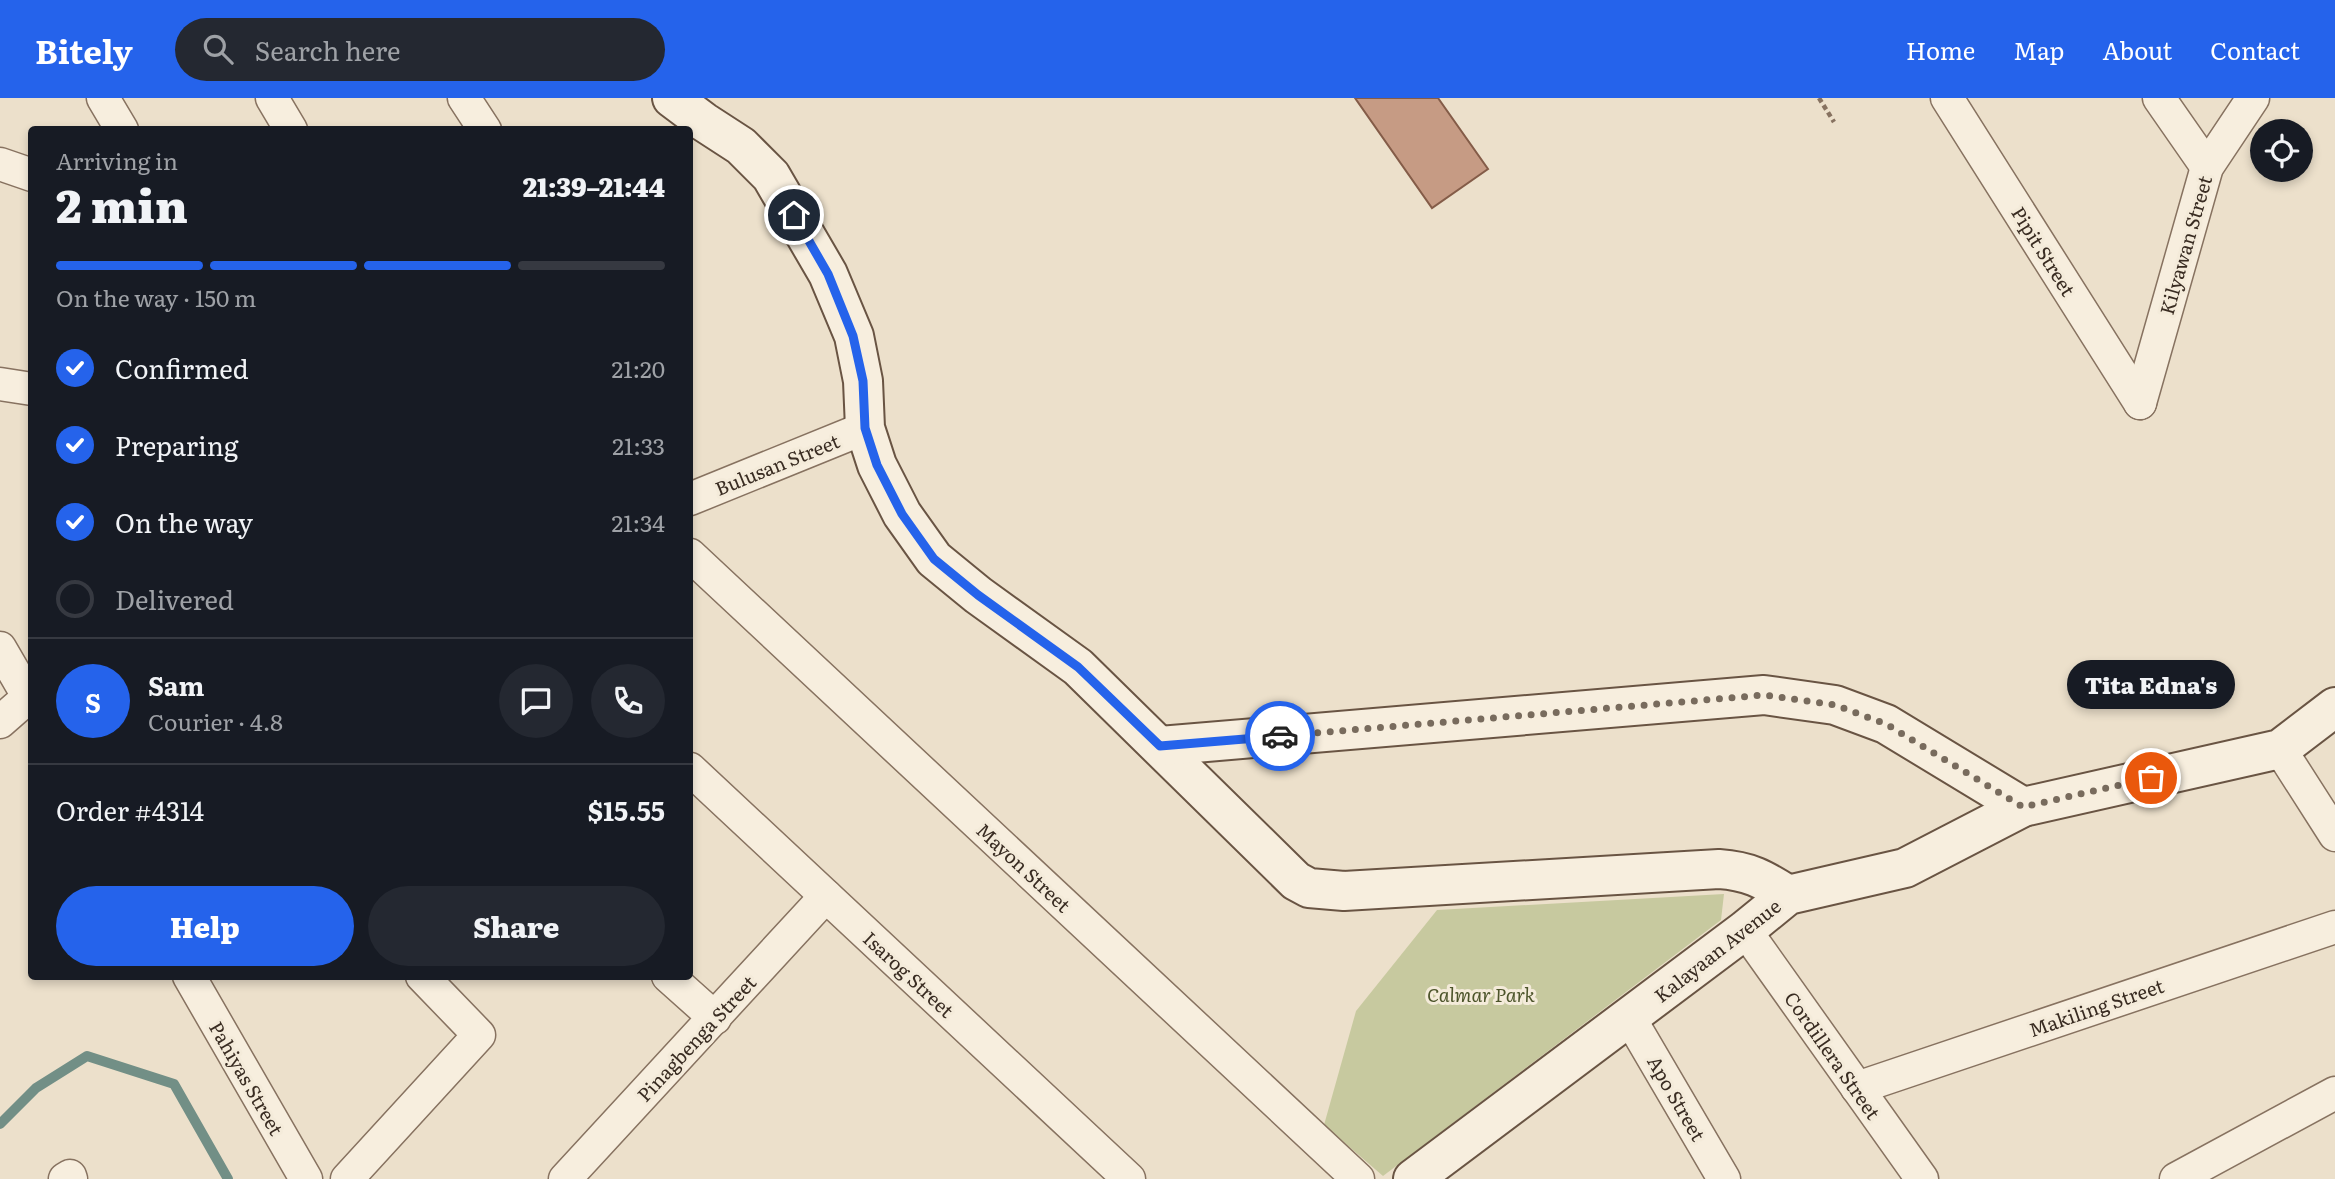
<!DOCTYPE html>
<meta charset="utf-8">
<style>
:root{--surface:#171b24;--page:#242831;--text:#f1f3f6;--muted:#9ea1a6;--line:#363941;--accent:#2563eb}
body{margin:0;font-family:Literata,serif;background:var(--page);color:var(--text);height:100vh;display:flex;flex-direction:column;font-size:26px;white-space:nowrap}
*{box-sizing:border-box;margin:0}
p{font-size:23px;color:var(--muted)}
.icon{flex:none;width:38px;height:38px;fill:none;stroke:currentColor;stroke-width:2;stroke-linecap:round;stroke-linejoin:round}
.map{position:relative;flex:1;overflow:hidden}
.sheet{position:absolute;left:28px;top:28px;width:665px;height:854px;display:flex;flex-direction:column;background:var(--surface);border-radius:7px;box-shadow:0 4px 10px #0003}
.sheet>*{flex:none}
.controls{position:absolute;left:2250px;top:21px;display:grid;gap:14px}
.controls a{display:grid;place-items:center;width:63px;height:63px;border-radius:50%;background:var(--surface);box-shadow:0 4px 10px #0003;font-size:35px}
.pin{position:absolute;display:grid;place-items:center;width:60px;height:60px;color:#fff;margin:-30px;border:4px solid #fff;border-radius:50%;box-shadow:0 2px 7px #0007}
.courier{position:absolute;display:grid;place-items:center;width:70px;height:70px;margin:-35px;border:5px solid #2563eb;border-radius:50%;background:#fff;color:#222;box-shadow:0 2px 9px #0007}
.bubble{position:absolute;height:49px;border-radius:24px;background:var(--surface);box-shadow:0 4px 10px #0003;font-size:23px;font-weight:800;line-height:49px;text-align:center}
.summary em{font-style:normal;font-weight:800}
.summary div{display:flex;flex-direction:column-reverse}
.summary{display:flex;align-items:center;justify-content:space-between;height:119px;padding:0 28px}
h1{font-size:46px;font-weight:800;line-height:52px}
.bar{display:grid;grid-template-columns:repeat(4,1fr);gap:10px 7px;align-content:center;height:84px;padding:0 28px}
.bar i{height:9px;border-radius:5px;background:var(--line)}
.bar .on{background:var(--accent)}
.bar p{grid-column:span 4}
.line{display:flex;align-items:center;gap:18px;padding:0 28px;border-top:2px solid var(--line)}
.line div{flex:1}
.round{display:grid;place-items:center;flex:none;width:74px;height:74px;border-radius:37px;background:var(--page)}
ol{padding:0 28px;list-style:none}
li{display:flex;align-items:center;gap:21px;height:77px}
li p{margin-inline-start:auto}
li .icon{padding:7px;border-radius:50%;background:var(--accent);color:#fff;stroke-width:4}
li:last-child{color:var(--muted)}
li i{width:38px;height:38px;border:4px solid var(--line);border-radius:50%}
.action{display:flex;gap:14px;margin-top:auto;padding:14px 28px}
.action a{flex:1;height:80px;border-radius:42px;background:var(--accent);color:#fff;font-size:28px;font-weight:800;line-height:80px;text-align:center}
.action a+a{background:var(--page);color:var(--text)}
header{display:flex;align-items:center;gap:42px;box-sizing:border-box;height:98px;padding:0 35px;background:var(--accent);color:#fff}
header strong{font-size:33px}
nav{display:flex;gap:38px;margin-inline-start:auto;font-size:24px}
.search{width:490px;height:63px;background:var(--page);display:flex;align-items:center;gap:18px;box-sizing:border-box;padding:0 24px;border-radius:38px;color:var(--muted);font-size:26px}
.map>svg:first-child{display:block}
.green{fill:#c7c99f}
.lines{fill:none;stroke-linecap:round;stroke-linejoin:round}
.stream{stroke:#728f86;stroke-width:10}
.building{fill:#c69b84;stroke:#845c48;stroke-width:2}
.street-casing{stroke:#877260;stroke-width:35}
.secondary-casing{stroke:#695443;stroke-width:42}
.path{stroke:#877260;stroke-width:4.5;stroke-dasharray:5 3.5;stroke-linecap:butt}
.street{stroke:#f7eede;stroke-width:32}
.secondary{stroke:#f7eede;stroke-width:38}
.done{stroke:#786b5d;stroke-width:7;stroke-dasharray:0 12.6}
.route{stroke:#2563eb;stroke-width:9}
.labels{text-anchor:middle;dominant-baseline:central;stroke-width:6;stroke-linejoin:round;paint-order:stroke}
.street-label{font-size:19px;fill:#392c22;stroke:#f4ebda}
.park-label{font-size:19px;font-style:italic;fill:#4c542a;stroke:#f4ebda}
</style>
<header>
<strong>Bitely</strong>
<div class="search"><svg class="icon" aria-label="search" viewBox="0 0 24 24"><circle cx="10" cy="10" r="6"/><path d="M15 15l6 6"/></svg>Search here</div>
<nav><a>Home</a><a>Map</a><a>About</a><a>Contact</a></nav>
</header>
<div class="map">
<svg width="2335" height="1081" viewBox="0 0 2335 1081">
<rect width="100%" height="100%" fill="#ece0cb"/>
<!-- green -->
<path class="green" d="M1724 796 1721 822 1383 1078 1324 1027 1356 913 1437 812Z"/>
<g class="lines">
<!-- stream -->
<path class="stream" d="M0 1026 36 990 87 958 174 986 228 1081"/>
</g>
<!-- building -->
<path class="building" d="M1355 0H1438L1488 71 1432 110Z"/>
<g class="lines">
<defs>
<g id="street">
<path d="M103 0 122 32"/>
<path d="M272 0 291 32"/>
<path d="M464 0 485 32"/>
<path d="M1947 0 2140 305"/>
<path d="M2159 0 2207 69"/>
<path d="M0 66 32 77"/>
<path d="M0 286 32 291"/>
<path d="M2140 305 2207 69 2253 0"/>
<path d="M690 401 865 330"/>
<path d="M690 457 1358 1081"/>
<path d="M0 550 32 605"/>
<path d="M0 624 32 596"/>
<path d="M2280 651 2335 737"/>
<path d="M690 671 1129 1081"/>
<path d="M1745 832 1922 1081"/>
<path d="M189 878 306 1081"/>
<path d="M668 878 715 920"/>
<path d="M1629 919 1724 1081"/>
<path d="M1857 990 2335 829"/>
<path d="M65 1081 70 1078 71 1081"/>
<path d="M347 1081 479 937 422 878"/>
<path d="M565 1081 826 798"/>
<path d="M2176 1081 2335 995"/>
</g>
<g id="secondary">
<path d="M672 0 704 24 741 48 771 78 828 176 854 238 863 283 865 330 877 367 902 416 934 461 978 497 1078 569 1296 783 1309 790 1344 793 1719 771C1749 773 1763 781 1788 797"/>
<path d="M1160 648 1764 597 1835 607 1886 626 2023 709"/>
<path d="M1413 1081 1745 832 1788 797 1905 770 2023 709 2280 651 2335 609"/>
</g>
</defs>
<!-- street casing -->
<use href="#street" class="street-casing"/>
<!-- secondary casing -->
<use href="#secondary" class="secondary-casing"/>
<!-- path -->
<path class="path" d="M1819 0 1834 24"/>
<!-- street -->
<use href="#street" class="street"/>
<!-- secondary -->
<use href="#secondary" class="secondary"/>
</g>
<g class="lines">
<!-- done -->
<path class="done" d="M1280 638 1764 597 1835 607 1886 626 2023 709 2151 680"/>
<!-- route -->
<path class="route" d="M794 117 828 176 853 238 863 283 865 330 877 367 902 416 934 461 978 497 1078 569 1160 648 1280 638"/>
</g>
<g class="labels">
<!-- street labels -->
<g class="street-label">
<text transform="translate(2185 147) rotate(-74)">Kilyawan Street</text>
<text transform="translate(2044 153) rotate(58)">Pipit Street</text>
<text transform="translate(777 366) rotate(-22)">Bulusan Street</text>
<text transform="translate(1024 769) rotate(43)">Mayon Street</text>
<text transform="translate(1717 852) rotate(-38)">Kalayaan Avenue</text>
<text transform="translate(909 876) rotate(43)">Isarog Street</text>
<text transform="translate(2096 909) rotate(-19)">Makiling Street</text>
<text transform="translate(696 940) rotate(-47)">Pinagbenga Street</text>
<text transform="translate(1833 957) rotate(55)">Cordillera Street</text>
<text transform="translate(247 980) rotate(60)">Pahiyas Street</text>
<text transform="translate(1677 1000) rotate(60)">Apo Street</text>
</g>
<!-- park labels -->
<g class="park-label">
<text x="1481" y="896">Calmar Park</text>
</g>
</g>
</svg>
<div class="controls">
<a><svg class="icon" aria-label="locate" viewBox="0 0 24 24"><circle cx="12" cy="12" r="6"/><path d="M12 2v4M12 18v4M2 12h4M18 12h4"/></svg></a>
</div>
<div class="pin" style="left:2151px;top:680px;background:#ea580c"><svg class="icon" aria-label="bag" viewBox="0 0 24 24"><path d="M5 8h14l-1 12H6zM9 8a3 3 0 0 1 6 0"/></svg></div>
<div class="pin" style="left:794px;top:117px;background:#1f2937"><svg class="icon" aria-label="home" viewBox="0 0 24 24"><path d="M3 11l9-7 9 7M6 9v11h12V9"/></svg></div>
<div class="courier" style="left:1280px;top:638px"><svg class="icon" aria-label="car" viewBox="0 0 24 24"><path d="M5 17H2v-5l4-1 3-4h7l3 4 3 1v5h-3M9 17h6M6 11h13"/><circle cx="7" cy="17" r="2"/><circle cx="17" cy="17" r="2"/></svg></div>
<div class="bubble" style="left:2067px;top:562px;width:168px">Tita Edna's</div>
<section class="sheet">
<div class="summary"><div><h1>2 min</h1><p>Arriving in</p></div><em>21:39–21:44</em></div>
<div class="bar"><i class="on"></i><i class="on"></i><i class="on"></i><i></i><p>On the way · 150 m</p></div>
<ol>
<li><svg class="icon" aria-label="check" viewBox="0 0 24 24"><path d="M5 12l5 5 9-10"/></svg>Confirmed<p>21:20</p></li>
<li><svg class="icon" aria-label="check" viewBox="0 0 24 24"><path d="M5 12l5 5 9-10"/></svg>Preparing<p>21:33</p></li>
<li><svg class="icon" aria-label="check" viewBox="0 0 24 24"><path d="M5 12l5 5 9-10"/></svg>On the way<p>21:34</p></li>
<li><i></i>Delivered</li>
</ol>
<div class="line" style="height:126px"><b class="round" style="background:var(--accent);color:#fff">S</b><div><b>Sam</b><p>Courier · 4.8</p></div><a class="round"><svg class="icon" aria-label="chat" viewBox="0 0 24 24"><path d="M4 5h16v11H9l-5 4z"/></svg></a><a class="round"><svg class="icon" aria-label="phone" viewBox="0 0 24 24"><path d="M5 4h4l2 5-3 2q2 4 5 5l2-3 5 2v4C11 20 4 13 5 4z"/></svg></a></div>
<div class="line" style="height:91px"><div>Order #4314</div><b>$15.55</b></div>
<div class="action"><a>Help</a><a>Share</a></div>
</section>
</div>
